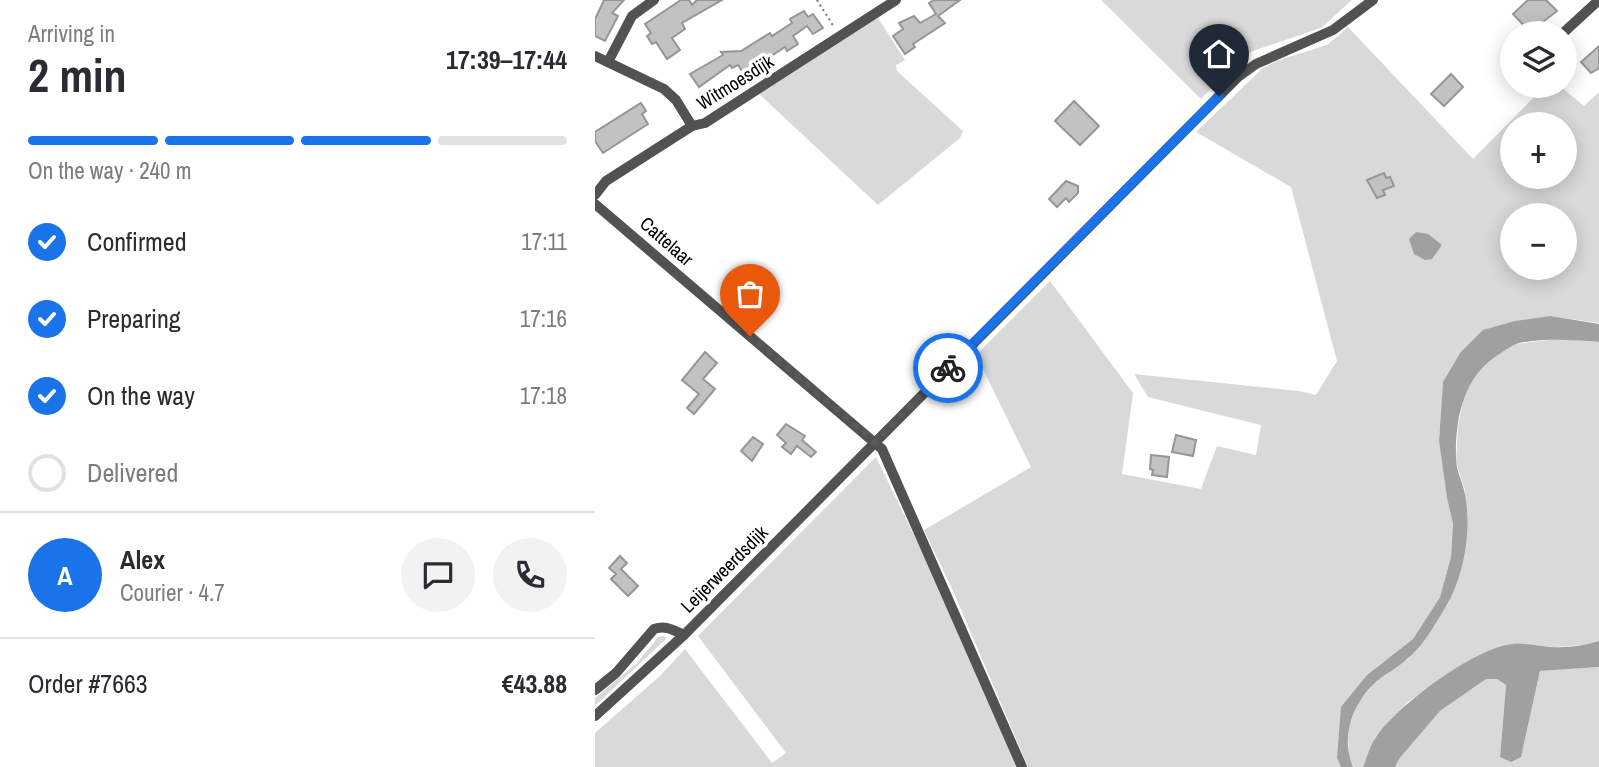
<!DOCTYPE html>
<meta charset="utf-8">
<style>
:root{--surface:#fff;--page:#f2f2f3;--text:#2b2b33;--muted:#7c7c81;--line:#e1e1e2;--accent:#1a73e8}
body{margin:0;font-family:"Archivo Narrow",sans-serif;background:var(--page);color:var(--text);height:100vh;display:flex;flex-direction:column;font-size:26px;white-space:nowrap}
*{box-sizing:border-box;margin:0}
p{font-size:23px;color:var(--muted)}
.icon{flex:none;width:38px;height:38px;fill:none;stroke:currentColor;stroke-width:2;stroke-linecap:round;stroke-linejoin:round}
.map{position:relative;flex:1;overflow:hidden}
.details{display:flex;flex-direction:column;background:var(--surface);width:595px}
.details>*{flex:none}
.fabs{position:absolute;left:905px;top:21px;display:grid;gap:14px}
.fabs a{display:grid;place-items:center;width:77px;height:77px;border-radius:50%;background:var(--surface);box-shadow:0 4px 18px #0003;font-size:35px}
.pin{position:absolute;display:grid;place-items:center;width:60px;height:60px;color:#fff;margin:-72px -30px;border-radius:50% 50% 50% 0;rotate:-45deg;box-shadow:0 0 7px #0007}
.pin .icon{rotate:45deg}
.courier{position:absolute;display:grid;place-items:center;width:70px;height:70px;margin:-35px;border:5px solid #1a73e8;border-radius:50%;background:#fff;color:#222;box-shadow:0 2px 9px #0007}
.headline em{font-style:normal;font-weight:700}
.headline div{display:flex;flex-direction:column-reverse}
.headline{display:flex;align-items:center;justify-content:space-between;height:119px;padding:0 28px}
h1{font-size:46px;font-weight:700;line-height:52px}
.bar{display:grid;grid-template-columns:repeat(4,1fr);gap:10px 7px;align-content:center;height:84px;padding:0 28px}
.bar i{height:9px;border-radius:5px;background:var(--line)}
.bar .current{background:var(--accent)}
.bar p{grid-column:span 4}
.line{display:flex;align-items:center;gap:18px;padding:0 28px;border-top:2px solid var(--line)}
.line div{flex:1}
.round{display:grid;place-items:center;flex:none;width:74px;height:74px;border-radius:37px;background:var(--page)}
ol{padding:0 28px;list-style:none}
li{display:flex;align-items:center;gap:21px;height:77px}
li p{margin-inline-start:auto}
li .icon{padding:7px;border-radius:50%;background:var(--accent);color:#fff;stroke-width:4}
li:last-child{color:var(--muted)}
li i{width:38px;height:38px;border:4px solid var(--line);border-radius:50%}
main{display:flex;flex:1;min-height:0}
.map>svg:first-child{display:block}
.green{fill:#d9d9d9;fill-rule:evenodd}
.water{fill:#a0a0a0}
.building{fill:#c2c2c2;stroke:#969696;stroke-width:2}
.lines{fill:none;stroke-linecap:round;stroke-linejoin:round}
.path{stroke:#747474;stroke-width:2;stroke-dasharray:2 3.5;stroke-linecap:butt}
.street{stroke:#525252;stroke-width:10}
.done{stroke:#595959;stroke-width:7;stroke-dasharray:0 12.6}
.route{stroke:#1a73e8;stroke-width:9}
.labels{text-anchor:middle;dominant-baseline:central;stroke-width:7;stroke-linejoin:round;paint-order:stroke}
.street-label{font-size:19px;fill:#000;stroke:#fff}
</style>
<main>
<section class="details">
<div class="headline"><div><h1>2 min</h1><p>Arriving in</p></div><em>17:39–17:44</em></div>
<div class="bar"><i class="current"></i><i class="current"></i><i class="current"></i><i></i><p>On the way · 240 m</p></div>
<ol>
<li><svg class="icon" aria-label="check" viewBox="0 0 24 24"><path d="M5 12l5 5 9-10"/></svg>Confirmed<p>17:11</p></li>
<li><svg class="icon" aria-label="check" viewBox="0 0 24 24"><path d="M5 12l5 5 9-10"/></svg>Preparing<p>17:16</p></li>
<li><svg class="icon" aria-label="check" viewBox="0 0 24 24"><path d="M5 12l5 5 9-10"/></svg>On the way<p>17:18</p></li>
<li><i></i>Delivered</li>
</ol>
<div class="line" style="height:126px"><b class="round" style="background:var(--accent);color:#fff">A</b><div><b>Alex</b><p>Courier · 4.7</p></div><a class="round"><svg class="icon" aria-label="chat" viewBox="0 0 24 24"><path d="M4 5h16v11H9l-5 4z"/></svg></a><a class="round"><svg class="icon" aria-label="phone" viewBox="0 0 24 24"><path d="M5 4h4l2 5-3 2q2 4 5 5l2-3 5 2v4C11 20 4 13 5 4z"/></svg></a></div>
<div class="line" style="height:91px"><div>Order #7663</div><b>€43.88</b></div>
</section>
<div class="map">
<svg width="1004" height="767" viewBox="0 0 1004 767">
<rect width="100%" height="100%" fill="#fff"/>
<!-- green -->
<g class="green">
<path d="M506 0H757L726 28 658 51 646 58 606 99Z"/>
<path d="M281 15 310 60 301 65 302 71 368 131 365 138 283 205 163 93Z"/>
<path d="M753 27 878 159 950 86H965L989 106 1004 92V323L956 316 865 353 848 382 844 441 852 498 858 524 856 557 845 597 818 639 772 675 742 758 746 767H433L359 593 329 530 436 467 381 355 455 281 538 393 527 474 606 489 622 446 661 455 666 425 553 397 539 374 704 391 721 395 742 361 696 187 601 132 668 68 681 61 732 45ZM917 124H970V177H917ZM917 215H970V268H917Z"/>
<path d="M962 339 1004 342V641L989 645 960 647 918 644 859 670 813 702 780 737 768 767H758L754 757 753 729 763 703 780 682 813 659 853 604 870 490 861 462 863 426 870 391 881 373 898 357 921 344Z"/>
<path d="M281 457 351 601 424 767H0V733L66 675 90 649 177 763 191 753 103 636Z"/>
<path d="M68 636 72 638 0 706V698L42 663 63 637Z"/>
<path d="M1004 667V767H800L804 759 845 711 891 679H902L911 685 905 756 926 757 945 671Z"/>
</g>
<!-- water -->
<g class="water">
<path d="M821 232 833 234 847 245 837 259 830 260 819 254 814 239Z"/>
<path d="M956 316 1004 324V342C977 340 951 338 924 343 918 345 912 349 906 353 868 375 860 419 861 459 861 470 867 480 869 490 878 529 869 580 847 613 837 629 827 647 812 659 803 668 791 673 782 681 758 702 745 737 758 767H746L742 758 746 707 772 675 818 639 845 597 856 557 858 524 852 498 844 441 848 382 865 353 888 330 920 321Z"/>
<path d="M1004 641V667L945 671 926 757 916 762 905 757 911 685 902 679H891L845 711 804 759 800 767H768C772 758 775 745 781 737 802 706 880 647 918 644 930 643 943 646 956 647 972 648 988 646 1004 641Z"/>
</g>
<!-- building -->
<g class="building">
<path d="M9 0H29L17 13 23 16 10 41 0 36V19Z"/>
<path d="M86 0H94L97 5 102 0H127L87 23 90 29 77 38 85 50 72 59 61 42 57 44 52 36 56 33 50 24Z"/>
<path d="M339 0H365L343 16 350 23 318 44 320 47 310 54 298 36 308 29 304 23 319 16 325 23 341 14 334 3Z"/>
<path d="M933 0H951L962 11 935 32 918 14Z"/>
<path d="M209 11 213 17 218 14 228 28 218 34 212 26 198 36 203 44 192 51 190 47 149 74 143 65 137 68 135 65 104 87 95 74 128 55 126 52 146 51 175 33 177 36 197 23 195 19Z"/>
<path d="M1004 46V68L996 73 986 62Z"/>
<path d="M856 74 868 87 849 106 836 94Z"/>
<path d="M479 101 504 126 485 145 460 121Z"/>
<path d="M46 103 51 111 47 114 53 124 8 153 0 141V132Z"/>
<path d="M789 173 791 178 795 177 799 186 788 190 790 195 782 198 772 180Z"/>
<path d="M471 181 483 186V193L474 202 471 198 462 207 454 199Z"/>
<path d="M110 352 122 363 108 379 120 389 99 414 92 408 104 394 87 380Z"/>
<path d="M191 424 210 436 207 440 221 452 216 457 202 446 196 454 187 447 191 443 182 435Z"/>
<path d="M581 435 601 440 598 456 577 452Z"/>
<path d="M158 437 168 444 157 461 146 451Z"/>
<path d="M556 455 574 457 572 477 557 475 558 470 555 469Z"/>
<path d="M25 556 32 563 26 569 43 586 33 596 16 579 21 574 14 568Z"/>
</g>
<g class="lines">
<!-- path -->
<path class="path" d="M222 0 239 27"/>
<!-- street -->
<g class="street">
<path d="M968 33 1004 0"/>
<path d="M0 56 69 89 81 100 97 126"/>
<path d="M13 62 37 16 59 0"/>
<path d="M0 195 11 181 97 126 110 123 301 0"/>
<path d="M0 204 287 449 427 767"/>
<path d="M0 690 21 673 59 629C71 625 78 630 89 635"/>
<path d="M0 716 89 635 643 77 661 64 738 30 778 0"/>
</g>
</g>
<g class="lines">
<!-- done -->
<path class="done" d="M155 336 280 442 353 368"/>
<!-- route -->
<path class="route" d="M353 368 624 96"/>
</g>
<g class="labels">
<!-- street labels -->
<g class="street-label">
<text transform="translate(140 82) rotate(-32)">Witmoesdijk</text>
<text transform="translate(72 241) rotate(41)">Cattelaar</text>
<text transform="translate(129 569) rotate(-45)">Leijerweerdsdijk</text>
</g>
</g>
</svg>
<div class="fabs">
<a><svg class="icon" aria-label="layers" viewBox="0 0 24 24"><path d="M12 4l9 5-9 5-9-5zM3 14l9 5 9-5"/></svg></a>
<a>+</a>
<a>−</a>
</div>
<div class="pin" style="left:155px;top:336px;background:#ea580c"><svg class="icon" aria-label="bag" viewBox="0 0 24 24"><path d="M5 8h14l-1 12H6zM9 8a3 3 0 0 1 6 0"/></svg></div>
<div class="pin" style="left:624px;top:96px;background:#1f2937"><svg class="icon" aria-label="home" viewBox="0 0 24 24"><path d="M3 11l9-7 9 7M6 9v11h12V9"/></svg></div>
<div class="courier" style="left:353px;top:368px"><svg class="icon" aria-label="bike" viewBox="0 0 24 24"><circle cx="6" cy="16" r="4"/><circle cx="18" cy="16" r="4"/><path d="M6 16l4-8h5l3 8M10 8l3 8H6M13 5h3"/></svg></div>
</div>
</main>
